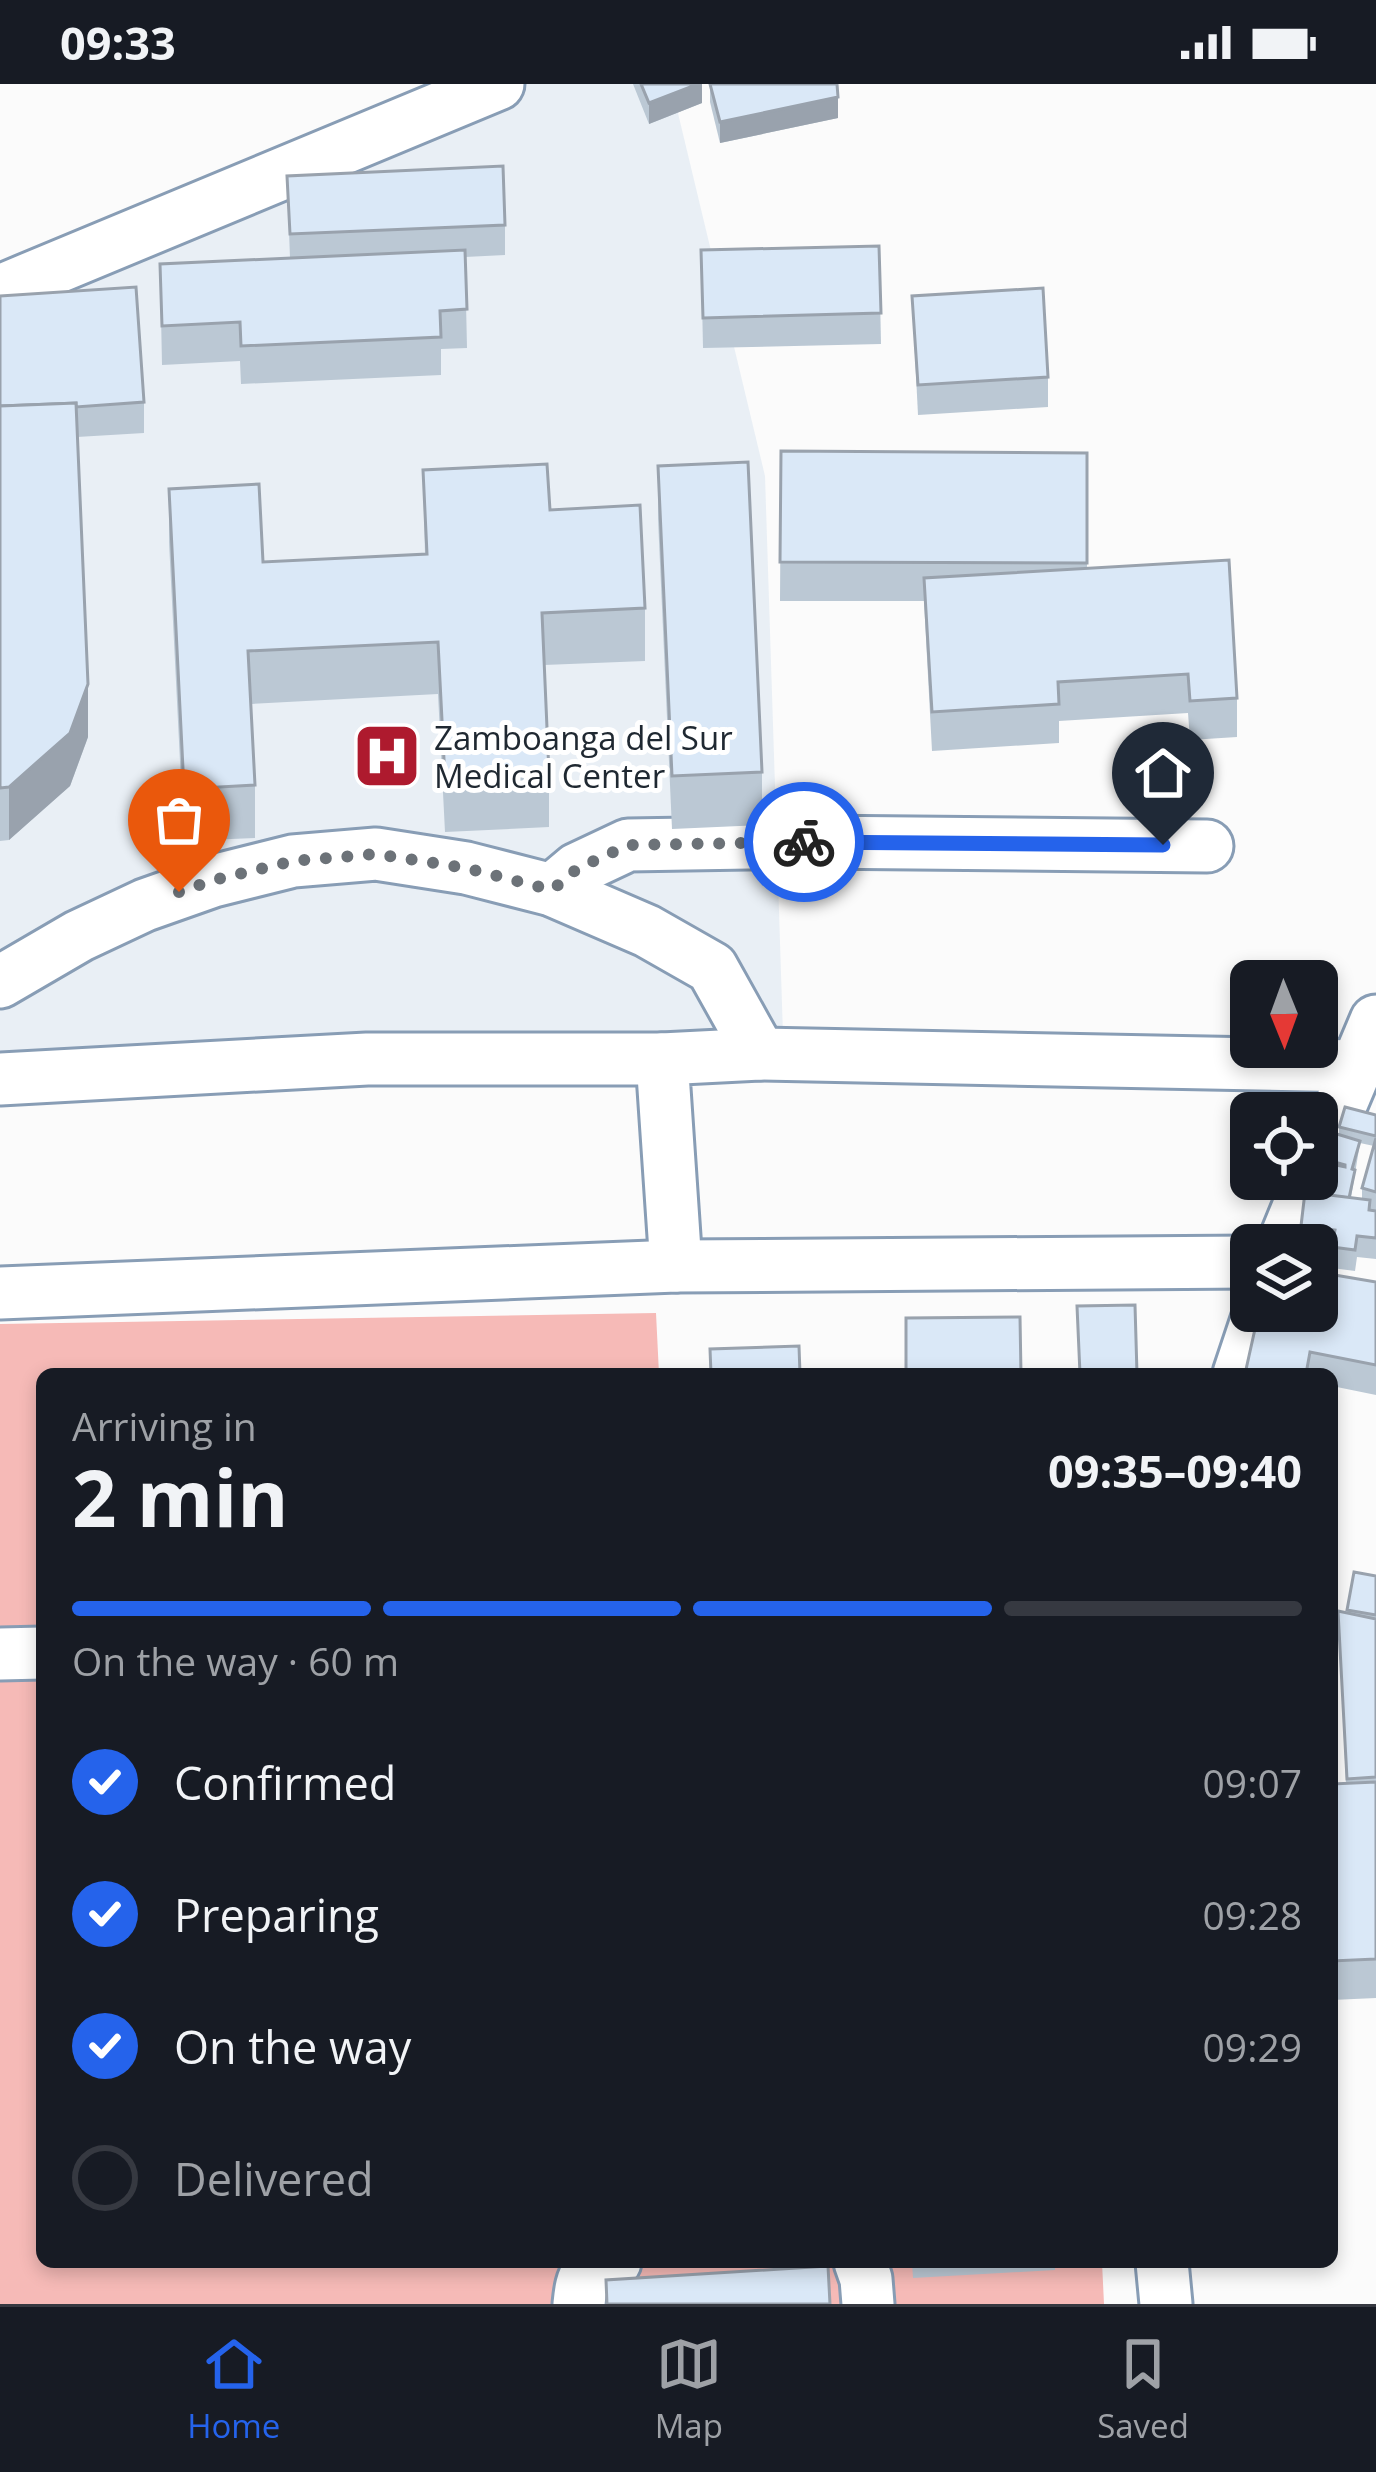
<!DOCTYPE html>
<meta charset="utf-8">
<style>
:root{--surface:#171b24;--page:#242831;--text:#f1f3f6;--muted:#9ea1a6;--line:#363941;--accent:#2563eb}
body{margin:0;font-family:"Open Sans",sans-serif;background:var(--page);color:var(--text);height:100vh;display:flex;flex-direction:column;font-size:45px;white-space:nowrap}
*{box-sizing:border-box;margin:0}
p{font-size:39px;color:var(--muted)}
.icon{flex:none;width:66px;height:66px;fill:none;stroke:currentColor;stroke-width:2;stroke-linecap:round;stroke-linejoin:round}
.map{position:relative;flex:1;overflow:hidden}
.sheet{position:absolute;left:36px;top:1284px;width:1302px;height:900px;display:flex;flex-direction:column;background:var(--surface);border-radius:18px;box-shadow:0 6px 18px #0003}
.sheet>*{flex:none}
.needle{width:78px;rotate:179deg}
.tools{position:absolute;left:1230px;top:876px;display:grid;gap:24px}
.tools a{display:grid;place-items:center;width:108px;height:108px;border-radius:18px;background:var(--surface);box-shadow:0 6px 18px #0003;font-size:60px}
.pin{position:absolute;display:grid;place-items:center;width:102px;height:102px;color:#fff;margin:-123px -51px;border-radius:50% 50% 50% 0;rotate:-45deg;box-shadow:0 0 12px #0007}
.pin .icon{rotate:45deg}
.courier{position:absolute;display:grid;place-items:center;width:120px;height:120px;margin:-60px;border:9px solid #2563eb;border-radius:50%;background:#fff;color:#222;box-shadow:0 3px 15px #0007}
.head em{font-style:normal;font-weight:700}
.head div{display:flex;flex-direction:column-reverse}
.head{display:flex;align-items:center;justify-content:space-between;height:204px;padding:0 36px}
h1{font-size:78px;font-weight:700;line-height:90px}
.bar{display:grid;grid-template-columns:repeat(4,1fr);gap:18px 12px;align-content:center;height:144px;padding:0 36px}
.bar i{height:15px;border-radius:9px;background:var(--line)}
.bar .active{background:var(--accent)}
.bar p{grid-column:span 4}
ol{padding:0 36px;list-style:none}
li{display:flex;align-items:center;gap:36px;height:132px}
li p{margin-inline-start:auto}
li .icon{padding:12px;border-radius:50%;background:var(--accent);color:#fff;stroke-width:4}
li:last-child{color:var(--muted)}
li i{width:66px;height:66px;border:6px solid var(--line);border-radius:50%}
.status{display:flex;justify-content:space-between;align-items:center;height:84px;padding:0 60px;background:var(--surface);direction:ltr}
.status svg{height:33px;fill:currentColor}
.menu{display:flex;justify-content:space-around;align-items:center;height:168px;border-top:3px solid var(--line);background:var(--surface);font-size:33px;color:var(--muted)}
.menu a{display:grid;justify-items:center;gap:6px}
.menu .active{color:var(--accent)}
.map>svg:first-child{display:block}
.built{fill:#e9eff5}
.green{fill:#f6bab7}
.lines{fill:none;stroke-linecap:round;stroke-linejoin:round}
.minor-casing{stroke:#889db5;stroke-width:57}
.minor{stroke:#fff;stroke-width:51}
.wall{fill:#bbc8d4;fill-rule:evenodd}
.shaded-wall{fill:#99a2ad}
.building{fill:#dae8f7;stroke:#99a2ad;stroke-width:3}
.done{stroke:#6c7278;stroke-width:12;stroke-dasharray:0 21.6}
.route{stroke:#2563eb;stroke-width:15}
.labels{text-anchor:middle;dominant-baseline:central;stroke-width:10;stroke-linejoin:round;paint-order:stroke}
.poi-label{font-size:33px;fill:#1f2831;stroke:#fff;text-anchor:start}
</style>
<div class="status"><b>09:33</b><svg viewBox="0 0 49 12"><path d="M0 12V9h3v3zM5 12V6h3v6zM10 12V3h3v9zM15 12V0h3v12zM26 1h20v11H26zM47 4h2v5h-2z"/></svg></div>
<div class="map">
<svg width="1376" height="2220" viewBox="0 0 1376 2220">
<rect width="100%" height="100%" fill="#fbfbfb"/>
<!-- built -->
<path class="built" d="M476 0H671L765 392 783 951 0 977V199Z"/>
<!-- green -->
<path class="green" d="M656 1229 659 1290H42V2178H1102L1104 2220H0V1240Z"/>
<g class="lines">
<defs>
<g id="minor">
<path d="M0 207 498 0"/>
<path d="M552 806 577 785 628 761 810 758 1207 762"/>
<path d="M0 898 79 852 145 821 213 797 293 777 376 770 466 784 552 806 647 847 712 884 760 970"/>
<path d="M0 995 367 975H662"/>
<path d="M1317 1077 1376 937"/>
<path d="M1283 1161 1310 1095"/>
<path d="M676 1182 662 975 760 970 1356 982"/>
<path d="M0 1209 676 1182 1251 1178"/>
<path d="M1239 1290 1260 1227"/>
<path d="M0 1570 42 1569"/>
<path d="M860 2178 866 2195 868 2220"/>
<path d="M1162 2178 1166 2220"/>
<path d="M579 2220C582 2190 585 2185 615 2178"/>
</g>
</defs>
<!-- minor casing -->
<use href="#minor" class="minor-casing"/>
<!-- minor -->
<use href="#minor" class="minor"/>
</g>
<!-- wall -->
<g class="wall">
<path d="M633 0H702V19L649 40Z"/>
<path d="M710 0 838 34 720 59 710 18Z"/>
<path d="M287 92 505 141V171L465 173 467 264 441 265V291L241 300 240 277 162 281 160 180 290 174Z"/>
<path d="M879 162 881 260 703 264 701 166Z"/>
<path d="M0 212 144 318V349L77 353 88 653 70 702 9 756 0 757Z"/>
<path d="M912 212 1048 293V323L918 331Z"/>
<path d="M781 367 1087 369V485L1237 614V653L1190 656 1188 629 1059 637V659L932 667 924 517H780Z"/>
<path d="M658 382 762 688V741L672 745 658 435Z"/>
<path d="M423 386 550 426 645 524V577L544 581 549 690V743L445 748 438 610 251 620 255 701V754L184 757 169 458V405L263 478 425 471Z"/>
<path d="M1376 1031V1175L1357 1173 1355 1187 1332 1184V1166L1317 1165V1161H1301V1142L1309 1109 1320 1074 1339 1051V1043ZM1360 1059 1374 1062 1362 1104V1115L1351 1114Z"/>
<path d="M1376 1198V1311L1332 1302V1290H1245Z"/>
<path d="M1354 1488 1376 1492V1914L1332 1916V1671L1333 1700 1346 1699 1338 1527 1347 1529Z"/>
<path d="M912 2178H1055V2186L913 2194Z"/>
</g>
<!-- shaded-wall -->
<g class="shaded-wall">
<path d="M698 0H702V19L649 40V19Z"/>
<path d="M838 13V34L720 59V38Z"/>
<path d="M88 600V653L70 702 9 756V703Z"/>
</g>
<!-- building -->
<g class="building">
<path d="M641 0H698L649 19Z"/>
<path d="M710 0H837L838 13 720 38Z"/>
<path d="M503 82 505 141 290 150 287 92Z"/>
<path d="M879 162 881 229 703 234 701 166Z"/>
<path d="M465 166 467 225 440 227 441 253 241 262 240 238 162 242 160 180Z"/>
<path d="M136 203 144 318 76 323V319L0 322V212Z"/>
<path d="M1043 204 1048 293 918 301 912 212Z"/>
<path d="M76 319 88 600 70 649 9 703 0 704V322Z"/>
<path d="M781 367 1087 369V479L780 478Z"/>
<path d="M748 378 762 688 672 692 658 382Z"/>
<path d="M547 380 550 426 640 421 645 524 542 529 549 690 445 695 438 558 248 567 255 701 184 705 169 405 259 400 263 478 427 470 423 386Z"/>
<path d="M1229 476 1237 614 1190 617 1188 590 1058 598 1059 620 932 628 924 494Z"/>
<path d="M1345 1023 1376 1031V1052L1339 1043Z"/>
<path d="M1327 1047 1360 1057 1352 1085 1355 1086 1349 1114 1309 1109 1312 1095H1317V1077L1345 1083V1081L1320 1074Z"/>
<path d="M1376 1054V1108L1362 1104Z"/>
<path d="M1305 1108 1370 1116 1369 1126 1376 1127V1154L1357 1152 1355 1166 1332 1163 1335 1146 1301 1142Z"/>
<path d="M1317 1188 1376 1198V1281L1310 1268 1306 1290H1245L1259 1227H1317Z"/>
<path d="M1135 1221 1137 1290H1080L1077 1222Z"/>
<path d="M1020 1233 1021 1290H906V1234Z"/>
<path d="M799 1262 800 1290H711L710 1265Z"/>
<path d="M1354 1488 1376 1492V1531L1347 1526Z"/>
<path d="M1338 1527 1376 1535V1693L1347 1695Z"/>
<path d="M1332 1671 1333 1700 1376 1698V1875L1332 1877Z"/>
<path d="M828 2182 830 2220H607L606 2196Z"/>
</g>
<g class="lines">
<!-- done -->
<path class="done" d="M179 808 214 796 293 777 376 770 466 784 552 806 577 785 628 761 804 758"/>
<!-- route -->
<path class="route" d="M804 758 1163 761"/>
</g>
<!-- icons -->
<defs>
<symbol id="hospital-square" viewBox="-11 -11 22 22"><rect x="-9" y="-9" width="18" height="18" rx="4" fill="#ae1a2e" stroke="#fff"/><path d="M-5-5h3v3.5h4V-5h3V5h-3V1.5h-4V5h-3Z" fill="#fff"/></symbol>
</defs>
<g fill-rule="evenodd">
<use href="#hospital-square" x="349" y="634" width="76" height="76"/>
</g>
<g class="labels">
<!-- poi labels -->
<g class="poi-label">
<text x="434" y="653">Zamboanga del Sur<tspan x="434" dy="38">Medical Center</tspan></text>
</g>
</g>
</svg>
<div class="tools">
<a><svg class="needle" viewBox="-14 -14 28 28"><path d="M0-13l5 13h-10z" fill="#e53935"/><path d="M0 13l5-13h-10z" fill="#9ea1a6"/></svg></a>
<a><svg class="icon" aria-label="locate" viewBox="0 0 24 24"><circle cx="12" cy="12" r="6"/><path d="M12 2v4M12 18v4M2 12h4M18 12h4"/></svg></a>
<a><svg class="icon" aria-label="layers" viewBox="0 0 24 24"><path d="M12 4l9 5-9 5-9-5zM3 14l9 5 9-5"/></svg></a>
</div>
<div class="pin" style="left:179px;top:808px;background:#ea580c"><svg class="icon" aria-label="bag" viewBox="0 0 24 24"><path d="M5 8h14l-1 12H6zM9 8a3 3 0 0 1 6 0"/></svg></div>
<div class="pin" style="left:1163px;top:761px;background:#1f2937"><svg class="icon" aria-label="home" viewBox="0 0 24 24"><path d="M3 11l9-7 9 7M6 9v11h12V9"/></svg></div>
<div class="courier" style="left:804px;top:758px"><svg class="icon" aria-label="bike" viewBox="0 0 24 24"><circle cx="6" cy="16" r="4"/><circle cx="18" cy="16" r="4"/><path d="M6 16l4-8h5l3 8M10 8l3 8H6M13 5h3"/></svg></div>
<section class="sheet">
<div class="head"><div><h1>2 min</h1><p>Arriving in</p></div><em>09:35–09:40</em></div>
<div class="bar"><i class="active"></i><i class="active"></i><i class="active"></i><i></i><p>On the way · 60 m</p></div>
<ol>
<li><svg class="icon" aria-label="check" viewBox="0 0 24 24"><path d="M5 12l5 5 9-10"/></svg>Confirmed<p>09:07</p></li>
<li><svg class="icon" aria-label="check" viewBox="0 0 24 24"><path d="M5 12l5 5 9-10"/></svg>Preparing<p>09:28</p></li>
<li><svg class="icon" aria-label="check" viewBox="0 0 24 24"><path d="M5 12l5 5 9-10"/></svg>On the way<p>09:29</p></li>
<li><i></i>Delivered</li>
</ol>
</section>
</div>
<nav class="menu">
<a class="active"><svg class="icon" aria-label="home" viewBox="0 0 24 24"><path d="M3 11l9-7 9 7M6 9v11h12V9"/></svg>Home</a>
<a><svg class="icon" aria-label="map" viewBox="0 0 24 24"><path d="M3 6l6-2 6 2 6-2v14l-6 2-6-2-6 2zM9 4v14M15 6v14"/></svg>Map</a>
<a><svg class="icon" aria-label="saved" viewBox="0 0 24 24"><path d="M7 4h10v16l-5-4-5 4z"/></svg>Saved</a>
</nav>
